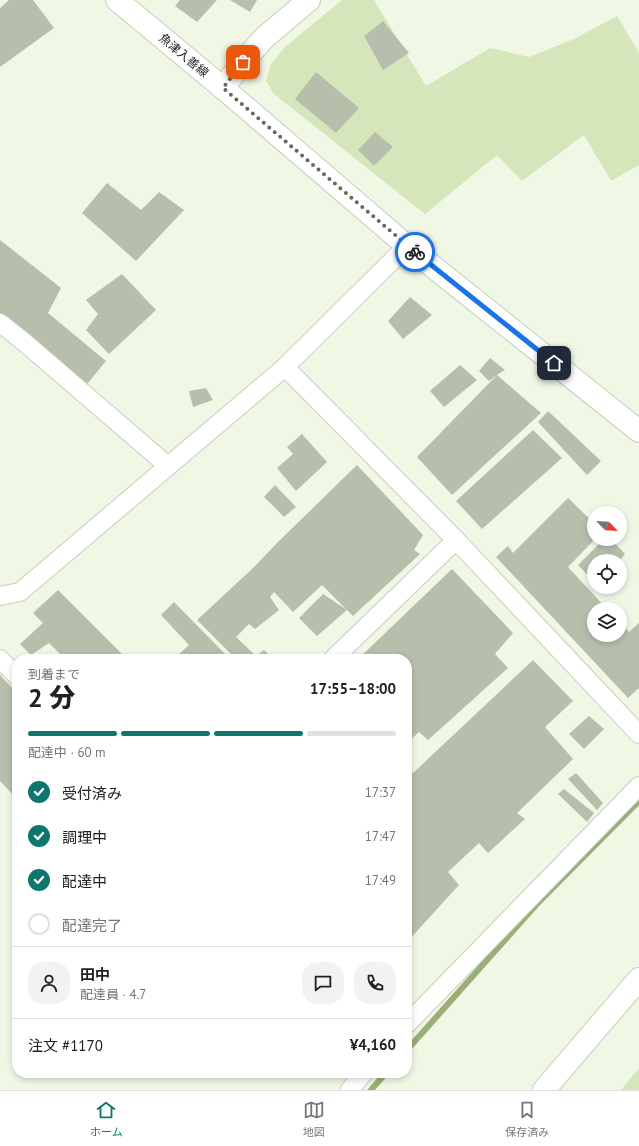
<!DOCTYPE html>
<html lang="ja">
<meta charset="utf-8">
<style>
:root{--surface:#fff;--page:#f2f2f2;--text:#202124;--muted:#757577;--line:#e0e0e0;--accent:#0f766e}
body{margin:0;font-family:"PT Sans","Noto Sans JP",sans-serif;background:var(--page);color:var(--text);height:100vh;display:flex;flex-direction:column;font-size:15px;white-space:nowrap}
*{box-sizing:border-box;margin:0}
p{font-size:13px;color:var(--muted)}
.icon{flex:none;width:22px;height:22px;fill:none;stroke:currentColor;stroke-width:2;stroke-linecap:round;stroke-linejoin:round}
.map{position:relative;flex:1;overflow:hidden}
.side{position:absolute;left:12px;top:654px;width:400px;height:424px;display:flex;flex-direction:column;background:var(--surface);border-radius:16px;box-shadow:0 2px 6px #0003}
.side>*{flex:none}
.needle{width:26px;rotate:115deg}
.controls{position:absolute;left:587px;top:506px;display:grid;gap:8px}
.controls a{display:grid;place-items:center;width:40px;height:40px;border-radius:50%;background:var(--surface);box-shadow:0 2px 6px #0003;font-size:20px}
.pin{position:absolute;display:grid;place-items:center;width:34px;height:34px;color:#fff;margin:-17px;border-radius:8px;box-shadow:0 2px 6px #0006}
.courier{position:absolute;display:grid;place-items:center;width:40px;height:40px;margin:-20px;border:3px solid #1a73e8;border-radius:50%;background:#fff;color:#222;box-shadow:0 1px 5px #0007}
.overview em{font-style:normal;font-weight:800}
.overview div{display:flex;flex-direction:column-reverse}
.overview{display:flex;align-items:center;justify-content:space-between;height:68px;padding:0 16px}
h1{font-size:26px;font-weight:800;line-height:30px}
.bar{display:grid;grid-template-columns:repeat(4,1fr);gap:6px 4px;align-content:center;height:48px;padding:0 16px}
.bar i{height:5px;border-radius:3px;background:var(--line)}
.bar .current{background:var(--accent)}
.bar p{grid-column:span 4}
.line{display:flex;align-items:center;gap:10px;padding:0 16px;border-top:1px solid var(--line)}
.line div{flex:1}
.round{display:grid;place-items:center;flex:none;width:42px;height:42px;border-radius:16px;background:var(--page)}
ol{padding:0 16px;list-style:none}
li{display:flex;align-items:center;gap:12px;height:44px}
li p{margin-inline-start:auto}
li .icon{padding:4px;border-radius:50%;background:var(--accent);color:#fff;stroke-width:4}
li:last-child{color:var(--muted)}
li i{width:22px;height:22px;border:2px solid var(--line);border-radius:50%}
.dock{display:flex;justify-content:space-around;align-items:center;height:56px;border-top:1px solid var(--line);background:var(--surface);font-size:11px;color:var(--muted)}
.dock a{display:grid;justify-items:center;gap:2px}
.dock .current{color:var(--accent)}
.map>svg:first-child{display:block}
.green{fill:#d5e6ba}
.lines{fill:none;stroke-linecap:round;stroke-linejoin:round}
.stream{stroke:#9aae77;stroke-width:6}
.building{fill:#b7bfac}
.minor-casing{stroke:#c7cebb;stroke-width:20}
.tertiary-casing{stroke:#c7cebb;stroke-width:24}
.secondary-casing{stroke:#c7cebb;stroke-width:24}
.minor{stroke:#fff;stroke-width:18}
.tertiary{stroke:#fff;stroke-width:22}
.secondary{stroke:#fff;stroke-width:22}
.done{stroke:#656a5e;stroke-width:4;stroke-dasharray:0 7.2}
.route{stroke:#1a73e8;stroke-width:5}
.labels{text-anchor:middle;dominant-baseline:central;stroke-width:4;stroke-linejoin:round;paint-order:stroke}
.street-label{font-size:12px;fill:#1a1d16;stroke:#fff}
</style>
<div class="map">
<svg width="639" height="1090" viewBox="0 0 639 1090">
<rect width="100%" height="100%" fill="#f0f8e5"/>
<!-- green -->
<g class="green">
<path d="M342 0H374L426 86 490 48 529 57 574 39 617 16 639 53V165L611 181 584 135 522 181 497 155 425 214 274 94 266 81 271 64 285 47Z"/>
<path d="M639 1068V1090H621Z"/>
</g>
<g class="lines">
<!-- stream -->
<g class="stream">
<path d="M407 1050 536 905 639 801"/>
<path d="M371 1090 386 1073"/>
</g>
</g>
<!-- building -->
<g class="building">
<path d="M9 0H33L54 28 0 67V8Z"/>
<path d="M180 0H217L197 22 175 6Z"/>
<path d="M230 0H257L250 12Z"/>
<path d="M383 21 409 53 383 70 364 36Z"/>
<path d="M316 72 359 108 336 133 295 99Z"/>
<path d="M375 132 393 147 374 166 358 150Z"/>
<path d="M107 183 141 210 159 192 184 210 136 261 82 213Z"/>
<path d="M0 240 61 288 48 313 106 361 87 384 0 314Z"/>
<path d="M122 274 156 310 109 354 86 330 98 314 86 300Z"/>
<path d="M410 297 432 315 403 339 388 321Z"/>
<path d="M490 358 505 370 497 375 541 413 452 495 417 457 497 375 489 381 479 371Z"/>
<path d="M460 365 477 380 444 407 430 391Z"/>
<path d="M206 388 213 400 193 407 189 391Z"/>
<path d="M548 411 601 461 587 475 538 422Z"/>
<path d="M533 430 562 458 482 529 456 501Z"/>
<path d="M302 434 327 462 296 491 277 468 293 454 287 447Z"/>
<path d="M357 465 423 535 414 550 420 554 353 616 322 585 293 612 274 592 270 597 279 610 255 629 249 624 236 637 256 656 264 650 273 659H236L197 620 252 569 278 542Z"/>
<path d="M275 485 296 507 284 517 264 497Z"/>
<path d="M568 498 594 523V539H595L568 567 607 609H594V635H620V622L629 632 639 623V688L628 698 496 557 508 546 513 553Z"/>
<path d="M604 539H611L625 554 619 561H594V582L578 565Z"/>
<path d="M452 569 513 633 495 654 508 668 428 740 419 732 407 743V659H358Z"/>
<path d="M58 590 127 659H65L49 643 31 655 20 644 43 623 33 613Z"/>
<path d="M323 594 347 610 317 636 299 618Z"/>
<path d="M174 602 230 659H174L189 645 161 615Z"/>
<path d="M533 660 573 701 545 727 573 759 517 813 525 819 488 853 479 843 448 872 459 885 407 942V766L413 773Z"/>
<path d="M0 675 17 693V799L0 781Z"/>
<path d="M589 716 604 729 584 749 569 734Z"/>
<path d="M576 773 603 803 597 810 568 779Z"/>
<path d="M564 789 594 813 587 822 558 794Z"/>
</g>
<g class="lines">
<defs>
<g id="minor">
<path d="M0 323 24 342 168 466"/>
<path d="M285 367 456 540 639 734"/>
<path d="M0 596 20 592 285 367 407 246"/>
<path d="M0 659 17 676"/>
<path d="M333 659 456 540"/>
<path d="M407 1024 639 786"/>
<path d="M350 1090 363 1073"/>
</g>
<path id="tertiary" d="M544 1090 639 979"/>
<g id="secondary">
<path d="M117 0 223 88 407 246 639 431"/>
<path d="M223 88 243 62 264 38 309 0"/>
</g>
</defs>
<!-- minor casing -->
<use href="#minor" class="minor-casing"/>
<!-- tertiary casing -->
<use href="#tertiary" class="tertiary-casing"/>
<!-- secondary casing -->
<use href="#secondary" class="secondary-casing"/>
<!-- minor -->
<use href="#minor" class="minor"/>
<!-- tertiary -->
<use href="#tertiary" class="tertiary"/>
<!-- secondary -->
<use href="#secondary" class="secondary"/>
</g>
<g class="lines">
<!-- done -->
<path class="done" d="M243 62 223 88 415 252"/>
<!-- route -->
<path class="route" d="M415 252 554 363"/>
</g>
<g class="labels">
<!-- street labels -->
<g class="street-label">
<text transform="translate(184 55) rotate(40)">魚津入善線</text>
</g>
</g>
</svg>
<div class="controls">
<a><svg class="needle" viewBox="-14 -14 28 28"><path d="M0-13l5 13h-10z" fill="#e53935"/><path d="M0 13l5-13h-10z" fill="#757577"/></svg></a>
<a><svg class="icon" aria-label="locate" viewBox="0 0 24 24"><circle cx="12" cy="12" r="6"/><path d="M12 2v4M12 18v4M2 12h4M18 12h4"/></svg></a>
<a><svg class="icon" aria-label="layers" viewBox="0 0 24 24"><path d="M12 4l9 5-9 5-9-5zM3 14l9 5 9-5"/></svg></a>
</div>
<div class="pin" style="left:243px;top:62px;background:#ea580c"><svg class="icon" aria-label="bag" viewBox="0 0 24 24"><path d="M5 8h14l-1 12H6zM9 8a3 3 0 0 1 6 0"/></svg></div>
<div class="pin" style="left:554px;top:363px;background:#1f2937"><svg class="icon" aria-label="home" viewBox="0 0 24 24"><path d="M3 11l9-7 9 7M6 9v11h12V9"/></svg></div>
<div class="courier" style="left:415px;top:252px"><svg class="icon" aria-label="bike" viewBox="0 0 24 24"><circle cx="6" cy="16" r="4"/><circle cx="18" cy="16" r="4"/><path d="M6 16l4-8h5l3 8M10 8l3 8H6M13 5h3"/></svg></div>
<section class="side">
<div class="overview"><div><h1>2 分</h1><p>到着まで</p></div><em>17:55–18:00</em></div>
<div class="bar"><i class="current"></i><i class="current"></i><i class="current"></i><i></i><p>配達中 · 60 m</p></div>
<ol>
<li><svg class="icon" aria-label="check" viewBox="0 0 24 24"><path d="M5 12l5 5 9-10"/></svg>受付済み<p>17:37</p></li>
<li><svg class="icon" aria-label="check" viewBox="0 0 24 24"><path d="M5 12l5 5 9-10"/></svg>調理中<p>17:47</p></li>
<li><svg class="icon" aria-label="check" viewBox="0 0 24 24"><path d="M5 12l5 5 9-10"/></svg>配達中<p>17:49</p></li>
<li><i></i>配達完了</li>
</ol>
<div class="line" style="height:72px"><a class="round"><svg class="icon" aria-label="person" viewBox="0 0 24 24"><circle cx="12" cy="8" r="4"/><path d="M4 21q1-7 8-7t8 7"/></svg></a><div><b>田中</b><p>配達員 · 4.7</p></div><a class="round"><svg class="icon" aria-label="chat" viewBox="0 0 24 24"><path d="M4 5h16v11H9l-5 4z"/></svg></a><a class="round"><svg class="icon" aria-label="phone" viewBox="0 0 24 24"><path d="M5 4h4l2 5-3 2q2 4 5 5l2-3 5 2v4C11 20 4 13 5 4z"/></svg></a></div>
<div class="line" style="height:52px"><div>注文 #1170</div><b>¥4,160</b></div>
</section>
</div>
<nav class="dock">
<a class="current"><svg class="icon" aria-label="home" viewBox="0 0 24 24"><path d="M3 11l9-7 9 7M6 9v11h12V9"/></svg>ホーム</a>
<a><svg class="icon" aria-label="map" viewBox="0 0 24 24"><path d="M3 6l6-2 6 2 6-2v14l-6 2-6-2-6 2zM9 4v14M15 6v14"/></svg>地図</a>
<a><svg class="icon" aria-label="saved" viewBox="0 0 24 24"><path d="M7 4h10v16l-5-4-5 4z"/></svg>保存済み</a>
</nav>
